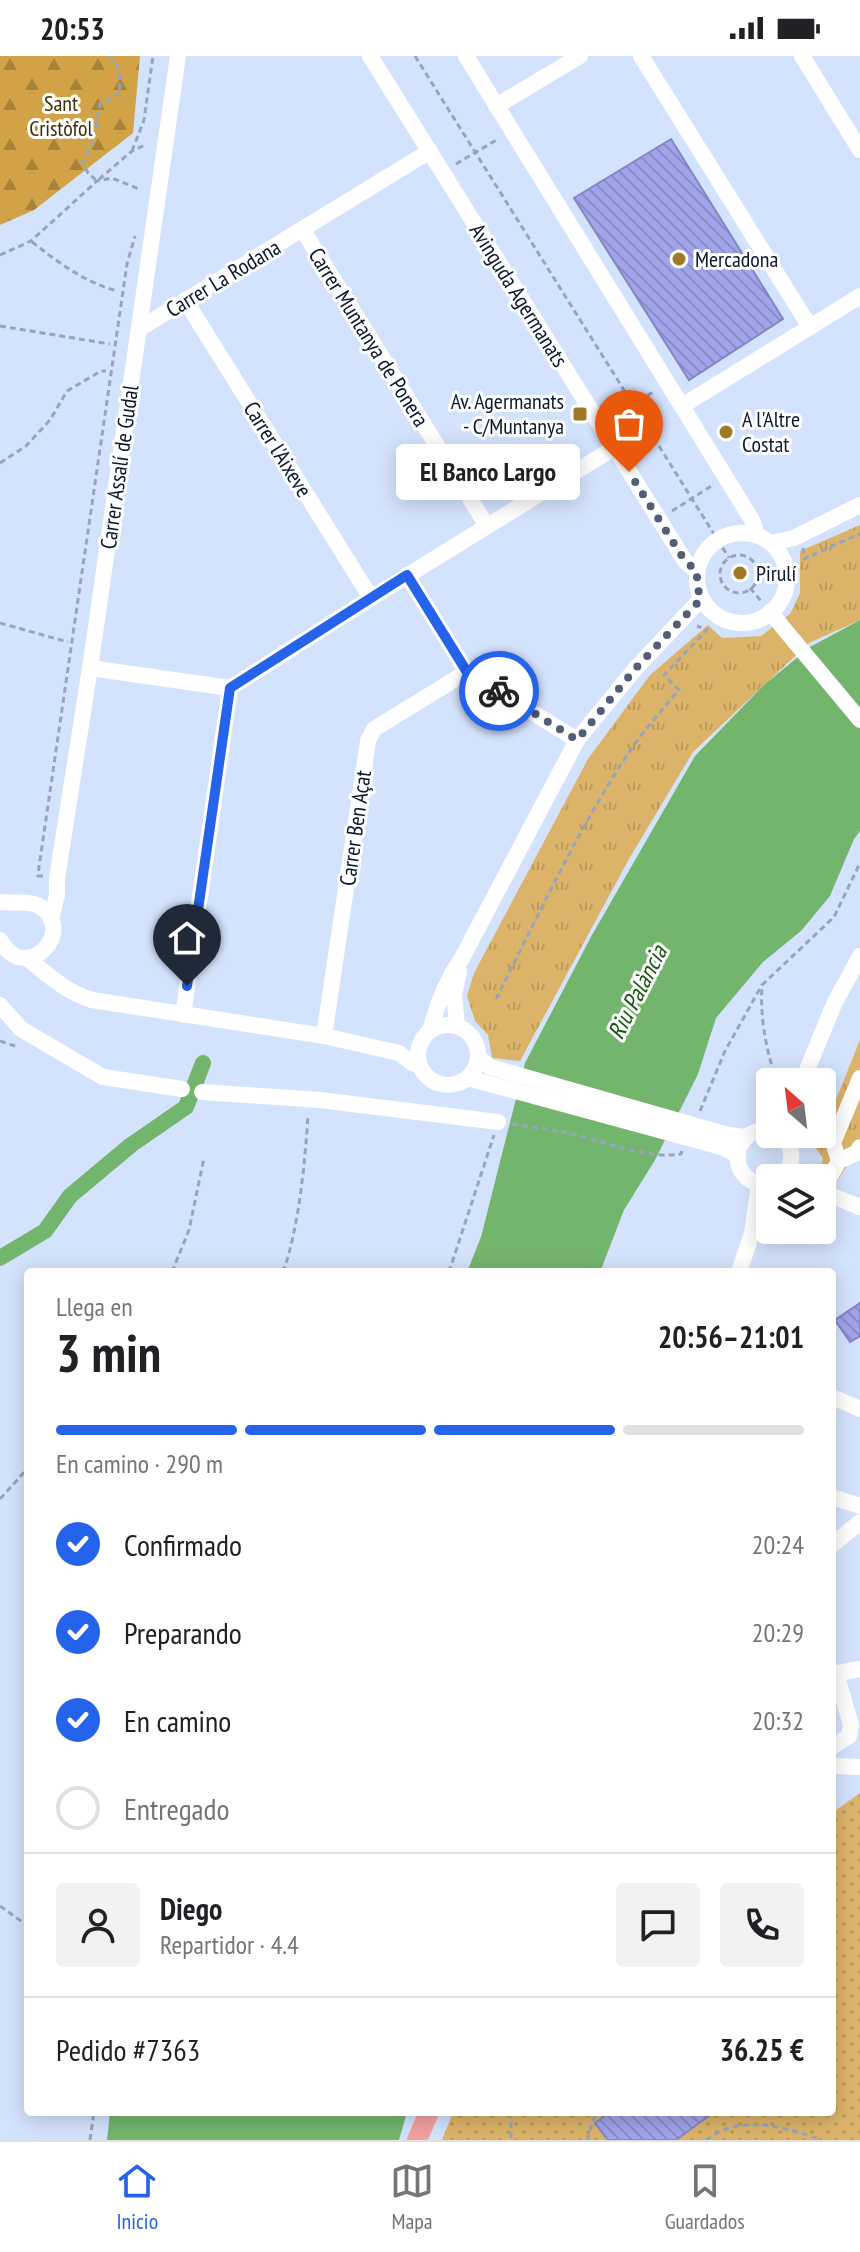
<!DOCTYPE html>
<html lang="es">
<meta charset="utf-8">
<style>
:root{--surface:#fff;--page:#f2f2f2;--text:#202124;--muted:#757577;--line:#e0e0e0;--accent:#2563eb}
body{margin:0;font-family:"PT Sans Narrow",sans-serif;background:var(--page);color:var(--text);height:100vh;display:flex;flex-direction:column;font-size:30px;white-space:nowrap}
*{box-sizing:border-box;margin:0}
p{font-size:26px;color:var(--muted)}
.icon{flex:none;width:44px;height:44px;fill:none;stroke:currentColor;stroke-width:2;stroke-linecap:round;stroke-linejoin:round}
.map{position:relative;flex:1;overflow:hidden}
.panel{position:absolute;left:24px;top:1212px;width:812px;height:848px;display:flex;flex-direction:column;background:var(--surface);border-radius:8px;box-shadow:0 4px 20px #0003}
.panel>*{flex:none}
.needle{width:52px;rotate:332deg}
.tools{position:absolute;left:756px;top:1012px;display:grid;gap:16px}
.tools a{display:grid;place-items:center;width:80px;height:80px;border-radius:8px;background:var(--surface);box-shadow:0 4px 20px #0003;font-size:40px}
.pin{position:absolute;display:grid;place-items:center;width:68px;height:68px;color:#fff;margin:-82px -34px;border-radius:50% 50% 50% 0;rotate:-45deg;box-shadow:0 0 8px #0007}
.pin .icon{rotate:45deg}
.courier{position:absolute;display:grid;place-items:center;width:80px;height:80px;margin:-40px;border:6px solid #2563eb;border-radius:50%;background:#fff;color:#222;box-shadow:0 2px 10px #0007}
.bubble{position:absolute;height:56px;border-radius:8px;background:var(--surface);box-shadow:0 4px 20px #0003;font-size:26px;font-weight:700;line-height:56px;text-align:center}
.summary em{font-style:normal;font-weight:700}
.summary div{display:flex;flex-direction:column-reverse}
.summary{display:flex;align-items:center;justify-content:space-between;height:136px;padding:0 32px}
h1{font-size:52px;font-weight:700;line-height:60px}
.bar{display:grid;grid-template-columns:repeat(4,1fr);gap:12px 8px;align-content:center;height:96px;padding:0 32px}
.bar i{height:10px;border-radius:6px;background:var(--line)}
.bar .active{background:var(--accent)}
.bar p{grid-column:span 4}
.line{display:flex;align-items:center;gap:20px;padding:0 32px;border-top:2px solid var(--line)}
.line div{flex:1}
.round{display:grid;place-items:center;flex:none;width:84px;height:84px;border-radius:8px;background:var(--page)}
ol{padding:0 32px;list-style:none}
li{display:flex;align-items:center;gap:24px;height:88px}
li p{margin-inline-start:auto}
li .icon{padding:8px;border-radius:50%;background:var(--accent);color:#fff;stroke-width:4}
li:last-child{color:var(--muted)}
li i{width:44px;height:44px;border:4px solid var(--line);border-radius:50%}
.status{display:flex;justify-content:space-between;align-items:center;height:56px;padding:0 40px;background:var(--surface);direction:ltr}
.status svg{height:22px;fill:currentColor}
.dock{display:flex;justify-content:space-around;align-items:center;height:112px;border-top:2px solid var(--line);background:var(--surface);font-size:22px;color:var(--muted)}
.dock a{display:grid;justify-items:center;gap:4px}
.dock .active{color:var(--accent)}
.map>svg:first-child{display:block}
.grass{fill:url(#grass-dots)}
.forest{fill:url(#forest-firs)}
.park{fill:url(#park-tufts)}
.water{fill:#74b56d}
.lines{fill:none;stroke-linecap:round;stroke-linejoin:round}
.canal{stroke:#74b56d;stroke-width:16}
.building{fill:url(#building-back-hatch);stroke:#8385c7;stroke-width:2}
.path{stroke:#96a4bd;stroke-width:3;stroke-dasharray:6 4;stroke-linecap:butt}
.minor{stroke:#fff;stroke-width:16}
.major{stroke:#f4a0a1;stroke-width:20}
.done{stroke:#515e76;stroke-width:8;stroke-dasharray:0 14.4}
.route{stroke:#2563eb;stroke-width:10}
.poi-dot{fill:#a07926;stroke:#fff;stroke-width:3}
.labels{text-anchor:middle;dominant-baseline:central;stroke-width:6;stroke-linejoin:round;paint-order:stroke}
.park-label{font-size:22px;fill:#402d04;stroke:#fff}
.poi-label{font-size:22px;fill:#0b172e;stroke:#fff;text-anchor:start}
.street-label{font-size:22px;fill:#0b172e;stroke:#fff}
.water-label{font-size:24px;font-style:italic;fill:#13560d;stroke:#fff}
</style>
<div class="status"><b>20:53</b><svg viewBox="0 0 49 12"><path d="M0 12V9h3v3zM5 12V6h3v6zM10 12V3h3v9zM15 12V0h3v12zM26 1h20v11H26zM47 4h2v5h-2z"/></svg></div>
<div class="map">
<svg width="860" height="2084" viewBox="0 0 860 2084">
<defs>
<pattern id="grass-dots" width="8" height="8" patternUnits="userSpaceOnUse" patternTransform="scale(2)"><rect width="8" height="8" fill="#dcb469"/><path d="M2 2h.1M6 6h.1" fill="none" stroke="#bb9a5b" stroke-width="1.8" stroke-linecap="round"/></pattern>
<pattern id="forest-firs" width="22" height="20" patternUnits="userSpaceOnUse" patternTransform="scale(2)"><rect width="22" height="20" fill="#d1a346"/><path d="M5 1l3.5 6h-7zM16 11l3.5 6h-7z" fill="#a8843b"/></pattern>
<pattern id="park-tufts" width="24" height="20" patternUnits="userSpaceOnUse" patternTransform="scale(2)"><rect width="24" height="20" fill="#dcb469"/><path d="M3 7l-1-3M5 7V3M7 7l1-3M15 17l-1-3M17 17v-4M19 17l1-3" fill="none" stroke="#bb9a5b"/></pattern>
<pattern id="building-back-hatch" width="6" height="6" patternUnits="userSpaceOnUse" patternTransform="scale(2)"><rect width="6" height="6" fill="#a2a4e9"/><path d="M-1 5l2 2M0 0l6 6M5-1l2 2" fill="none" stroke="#8a8cc8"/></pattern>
</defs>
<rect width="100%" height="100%" fill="#d4e3fd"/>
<!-- grass -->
<path class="grass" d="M860 1737V2084H442L453 2056H832V1757Z"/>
<!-- forest -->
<path class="forest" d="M0 0H140L133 77 34 154 0 169Z"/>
<!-- park -->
<g class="park">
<path d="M860 469V564L809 587 693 696 629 803 520 1005 492 1002 488 979 475 965 467 940 474 917 588 703 650 619 708 569 722 582 761 580 790 558 800 537V495Z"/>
<path d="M860 984V1088L837 1126 818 1121 823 1102 816 1093Z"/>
</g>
<!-- water -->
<g class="water">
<path d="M860 564V775L854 783 830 840 801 875 763 906 716 962 698 1018 655 1104 624 1154 600 1216H467L481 1181 525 1007 592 879 695 700 764 629 810 591Z"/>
<path d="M110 2056H407L399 2084H107Z"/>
</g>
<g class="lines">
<!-- canal -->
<path class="canal" d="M0 1202 45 1175 70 1140 131 1089 186 1051 203 1007"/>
</g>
<!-- building -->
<g class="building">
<path d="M671 83 783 263 689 324 574 142Z"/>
<path d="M860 1247V1280L850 1286 835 1264Z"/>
<path d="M610 2056H714L676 2084H608L595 2067Z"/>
</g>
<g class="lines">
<!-- path -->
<g class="path">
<path d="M110 0 119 14 120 37 100 48 94 82 83 107 88 117 97 125 132 95 145 89"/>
<path d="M415 0 729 502"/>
<path d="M132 95 144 64 153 0"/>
<path d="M456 108 498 83"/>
<path d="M32 186C58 206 85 227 118 235"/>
<path d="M0 199 31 185 97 125 112 122 139 133"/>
<path d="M0 270 110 288"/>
<path d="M613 360 655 335"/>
<path d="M0 407 26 390 50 364 67 335 101 315H106"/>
<path d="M672 455 713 429"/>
<path d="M803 492 804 503 859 478 860 480"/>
<circle cx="739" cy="518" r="19"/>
<path d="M750 532 761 545"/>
<path d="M0 567 68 586"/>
<path d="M43 820H38L39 811 127 208 135 180"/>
<path d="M496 943C535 866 572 786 618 713 636 684 657 659 679 634L664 619 707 574 697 570"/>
<path d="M0 985 18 991"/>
<path d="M779 1026 776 1024C766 992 760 963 762 929L834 861 860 807"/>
<path d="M700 1055 725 995 762 929"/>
<path d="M512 1068C530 1071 550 1073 568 1077 602 1084 646 1104 681 1098L682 1095"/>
<path d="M172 1216 189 1174 204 1102"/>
<path d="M283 1216C299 1172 305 1106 308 1059"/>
<path d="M449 1216 494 1079"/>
<path d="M0 1443 28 1412"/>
<path d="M0 1850 28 1870"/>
<path d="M511 2056V2084"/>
<path d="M90 2084 94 2056"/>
<path d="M587 2084 596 2056"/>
<path d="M706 2084C713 2080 721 2074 729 2072 760 2063 793 2074 822 2084"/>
</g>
<!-- minor -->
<g class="minor">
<path d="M370 0 685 505 697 515"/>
<path d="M466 0 752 464 757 479"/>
<path d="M641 0 810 271"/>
<path d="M802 0 860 94"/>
<path d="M496 50 580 0"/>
<path d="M302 173 487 470"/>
<path d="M185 244 371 542"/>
<path d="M139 273 430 95"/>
<path d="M682 350 860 240"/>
<circle cx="742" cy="522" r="45"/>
<path d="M771 487 794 482 860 449"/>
<path d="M407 519 467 616 577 684"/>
<path d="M770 556 860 664"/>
<path d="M90 612 230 632 371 542 614 392"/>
<path d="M0 846C12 848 26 844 37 849 81 871 26 932 0 884"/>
<path d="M51 864 57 839V822L90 612 178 0"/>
<path d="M27 902C48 919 66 936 92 944L324 980 399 997 412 1007 419 1009"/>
<path d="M0 949 21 973 103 1021 182 1033"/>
<path d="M183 959 230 632"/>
<circle cx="448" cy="999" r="30"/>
<path d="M457 969 454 939 459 915"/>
<path d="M430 975C437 947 446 925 462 902L577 684 636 612 701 543"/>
<path d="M324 980 368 685 374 673 467 616"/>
<path d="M479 1002 490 1011 728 1079 746 1081"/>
<path d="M468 1022 725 1092 737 1099"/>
<path d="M860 1022 833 1087 839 1105 856 1097 860 1091"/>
<path d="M802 1026 835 946 860 900"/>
<path d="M202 1036 320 1044 498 1066"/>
<path d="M770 1074C727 1071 727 1132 770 1128"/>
<path d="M779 1078C795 1090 795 1107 782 1122"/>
<path d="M822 1136 860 1151"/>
<path d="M822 1136 839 1105"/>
<path d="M739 1216 752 1177 759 1128"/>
<path d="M832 1341 860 1353"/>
<path d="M832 1441 860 1450"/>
<path d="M832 1489 860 1466"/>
<path d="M832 1618 860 1613"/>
<path d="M832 1691 849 1680 851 1669 836 1617"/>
<path d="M832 1710 860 1711"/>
</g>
<!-- major -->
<path class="major" d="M417 2084 429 2056"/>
</g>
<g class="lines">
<!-- done -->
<path class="done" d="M499 635 577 684 636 612 701 543 697 530V515L685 505 629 416"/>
<!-- route -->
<path class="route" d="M187 930 230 632 407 519 467 616 499 635"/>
</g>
<!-- markers -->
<g class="poi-dot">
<circle cx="679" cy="203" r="8"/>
<rect x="572" y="350" width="16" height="16" rx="4"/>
<circle cx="726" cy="376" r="8"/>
<circle cx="740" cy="517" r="8"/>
</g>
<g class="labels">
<!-- park labels -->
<g class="park-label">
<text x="61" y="47">Sant<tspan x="61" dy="25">Cristòfol</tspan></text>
</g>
<!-- poi labels -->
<g class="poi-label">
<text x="695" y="203">Mercadona</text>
<text x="564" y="345" text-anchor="end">Av. Agermanats<tspan x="564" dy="25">- C/Muntanya</tspan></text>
<text x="742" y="363">A l'Altre<tspan x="742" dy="25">Costat</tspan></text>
<text x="756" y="517">Pirulí</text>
</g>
<!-- street labels -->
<g class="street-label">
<text transform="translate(223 222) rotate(-31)">Carrer La Rodana</text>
<text transform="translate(519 239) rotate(58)">Avinguda Agermanats</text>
<text transform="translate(369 281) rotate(58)">Carrer Muntanya de Ponera</text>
<text transform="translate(278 393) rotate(58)">Carrer l'Aixeve</text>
<text transform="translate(119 411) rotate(-82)">Carrer Assalí de Gudal</text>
<text transform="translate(355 772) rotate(-82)">Carrer Ben Açat</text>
</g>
<!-- water labels -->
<g class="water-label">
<text transform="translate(637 936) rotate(-63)">Riu Palància</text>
</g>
</g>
</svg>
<div class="tools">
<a><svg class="needle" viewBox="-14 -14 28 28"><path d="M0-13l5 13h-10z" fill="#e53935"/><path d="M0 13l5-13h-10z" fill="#757577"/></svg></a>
<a><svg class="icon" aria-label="layers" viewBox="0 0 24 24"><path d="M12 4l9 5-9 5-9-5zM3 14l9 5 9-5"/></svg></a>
</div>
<div class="pin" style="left:629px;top:416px;background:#ea580c"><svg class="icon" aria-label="bag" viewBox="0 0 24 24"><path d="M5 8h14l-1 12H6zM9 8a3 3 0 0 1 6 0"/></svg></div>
<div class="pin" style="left:187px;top:930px;background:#1f2937"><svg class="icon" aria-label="home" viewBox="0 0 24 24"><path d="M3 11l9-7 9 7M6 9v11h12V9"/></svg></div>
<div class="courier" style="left:499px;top:635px"><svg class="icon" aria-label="bike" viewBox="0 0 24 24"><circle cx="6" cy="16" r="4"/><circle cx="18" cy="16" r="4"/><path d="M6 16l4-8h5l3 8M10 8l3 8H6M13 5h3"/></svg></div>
<div class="bubble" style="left:396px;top:388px;width:184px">El Banco Largo</div>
<section class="panel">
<div class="summary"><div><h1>3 min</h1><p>Llega en</p></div><em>20:56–21:01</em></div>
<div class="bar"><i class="active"></i><i class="active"></i><i class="active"></i><i></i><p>En camino · 290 m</p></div>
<ol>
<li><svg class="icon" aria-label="check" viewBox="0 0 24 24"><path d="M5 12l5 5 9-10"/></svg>Confirmado<p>20:24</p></li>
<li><svg class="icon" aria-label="check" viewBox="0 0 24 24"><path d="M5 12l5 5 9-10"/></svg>Preparando<p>20:29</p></li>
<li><svg class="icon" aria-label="check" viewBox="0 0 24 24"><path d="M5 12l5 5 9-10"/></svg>En camino<p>20:32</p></li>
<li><i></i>Entregado</li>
</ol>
<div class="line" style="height:144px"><a class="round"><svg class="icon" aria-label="person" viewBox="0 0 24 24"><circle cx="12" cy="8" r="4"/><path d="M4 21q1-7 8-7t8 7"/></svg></a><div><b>Diego</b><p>Repartidor · 4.4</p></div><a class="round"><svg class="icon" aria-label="chat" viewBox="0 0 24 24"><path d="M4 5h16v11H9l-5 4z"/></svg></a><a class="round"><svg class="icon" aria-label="phone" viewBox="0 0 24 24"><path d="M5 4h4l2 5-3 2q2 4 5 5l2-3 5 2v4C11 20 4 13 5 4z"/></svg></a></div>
<div class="line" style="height:104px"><div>Pedido #7363</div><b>36.25 €</b></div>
</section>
</div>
<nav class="dock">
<a class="active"><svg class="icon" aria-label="home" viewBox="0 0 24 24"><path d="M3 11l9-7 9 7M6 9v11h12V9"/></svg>Inicio</a>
<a><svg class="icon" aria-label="map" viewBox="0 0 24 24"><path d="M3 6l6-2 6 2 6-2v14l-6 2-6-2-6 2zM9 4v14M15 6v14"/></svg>Mapa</a>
<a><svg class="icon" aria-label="saved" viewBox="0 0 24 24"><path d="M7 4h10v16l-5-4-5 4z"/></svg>Guardados</a>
</nav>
